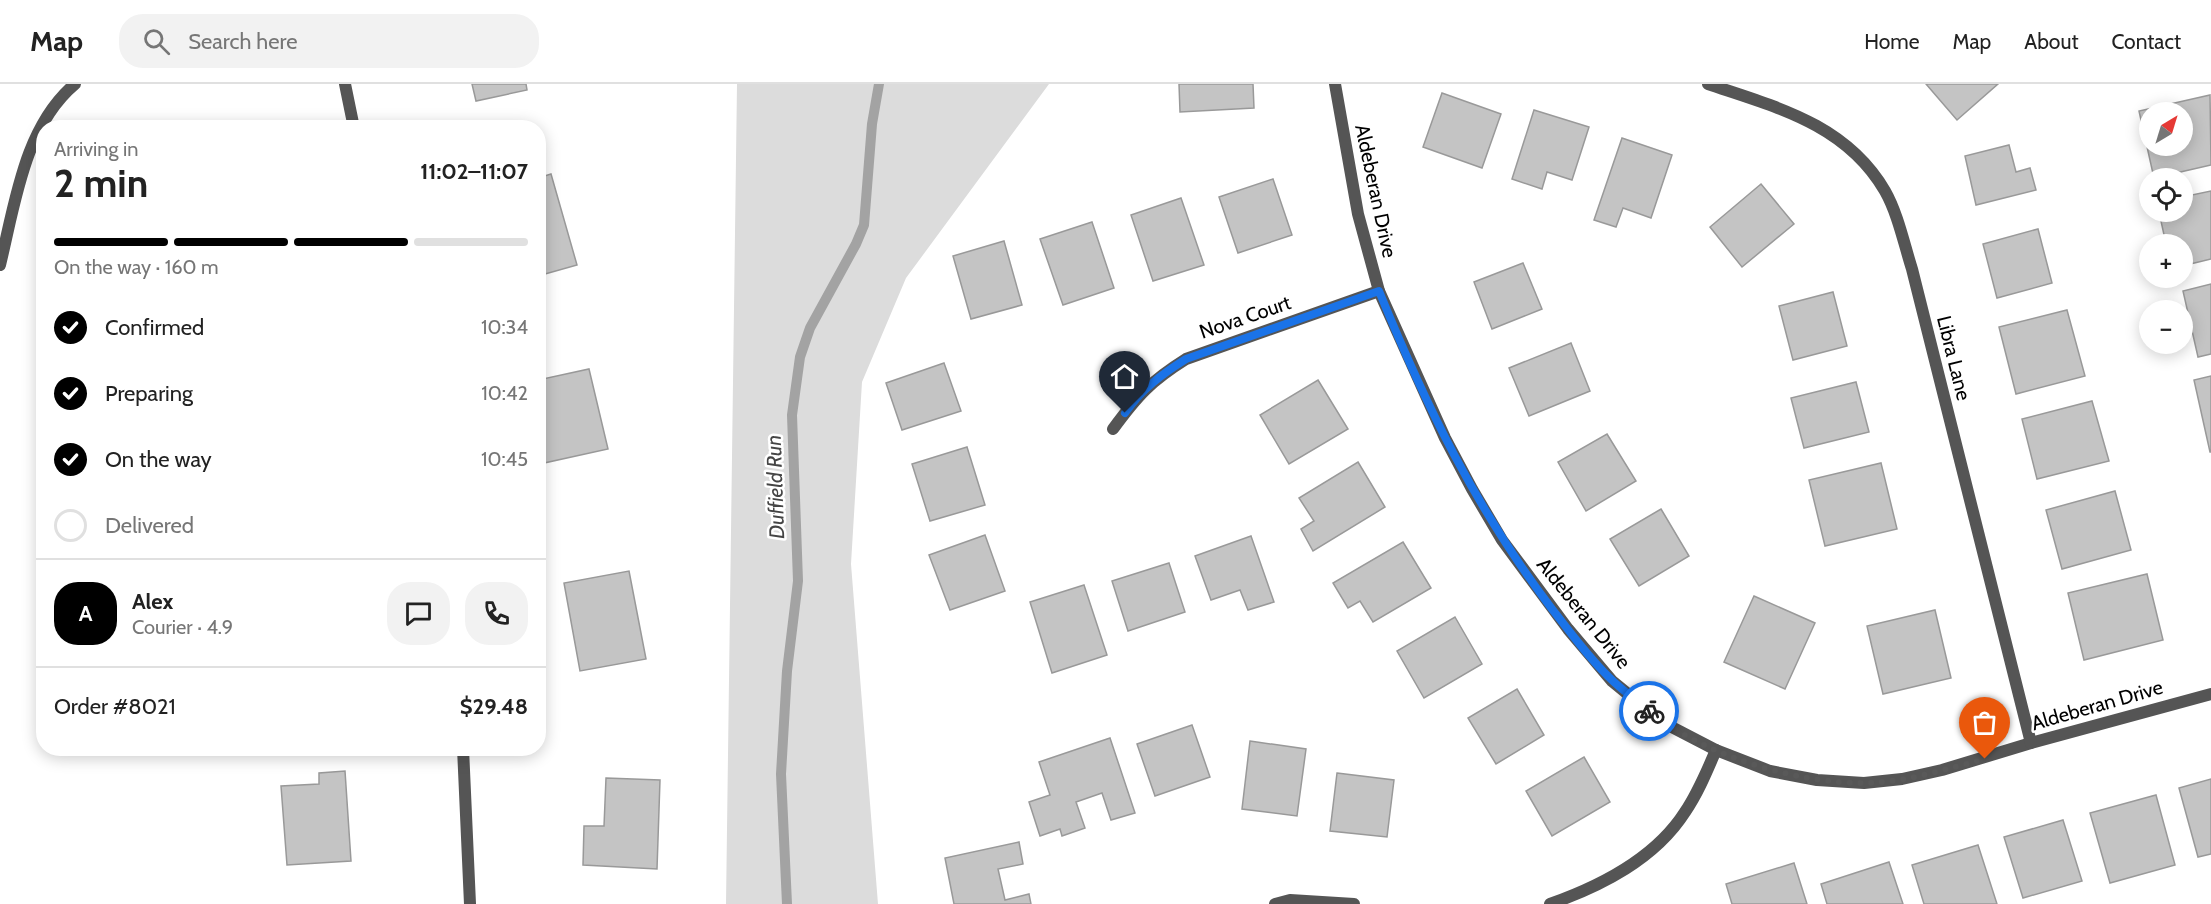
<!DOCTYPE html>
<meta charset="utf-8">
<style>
:root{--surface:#fff;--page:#f2f2f2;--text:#222;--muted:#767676;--line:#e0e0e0;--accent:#000}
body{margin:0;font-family:Cabin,sans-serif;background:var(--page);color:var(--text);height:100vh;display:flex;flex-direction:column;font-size:22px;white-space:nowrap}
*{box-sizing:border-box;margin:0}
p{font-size:20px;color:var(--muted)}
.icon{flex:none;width:33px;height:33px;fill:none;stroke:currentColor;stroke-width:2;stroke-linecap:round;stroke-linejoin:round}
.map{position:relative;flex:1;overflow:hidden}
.panel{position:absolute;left:36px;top:36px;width:510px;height:636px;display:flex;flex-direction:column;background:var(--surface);border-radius:24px;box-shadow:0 3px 15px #0003}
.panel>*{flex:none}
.needle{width:39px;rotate:38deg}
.tools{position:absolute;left:2139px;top:18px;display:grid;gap:12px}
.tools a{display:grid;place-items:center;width:54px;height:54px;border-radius:50%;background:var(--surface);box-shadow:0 3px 15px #0003;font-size:30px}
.pin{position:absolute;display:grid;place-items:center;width:51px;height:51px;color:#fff;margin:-62px -26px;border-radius:50% 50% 50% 0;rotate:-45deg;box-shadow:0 0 6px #0007}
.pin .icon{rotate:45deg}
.courier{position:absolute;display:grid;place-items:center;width:60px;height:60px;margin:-30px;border:4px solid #1a73e8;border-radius:50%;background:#fff;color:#222;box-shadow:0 2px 8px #0007}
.overview em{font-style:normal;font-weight:700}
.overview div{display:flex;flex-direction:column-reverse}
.overview{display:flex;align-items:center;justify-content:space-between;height:102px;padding:0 18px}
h1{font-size:39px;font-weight:700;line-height:45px}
.bar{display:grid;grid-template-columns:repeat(4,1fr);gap:9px 6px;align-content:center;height:72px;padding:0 18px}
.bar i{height:8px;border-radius:4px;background:var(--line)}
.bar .on{background:var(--accent)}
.bar p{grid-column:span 4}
.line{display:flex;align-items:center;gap:15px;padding:0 18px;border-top:2px solid var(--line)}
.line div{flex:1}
.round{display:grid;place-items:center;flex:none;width:63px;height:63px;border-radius:24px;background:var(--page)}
ol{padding:0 18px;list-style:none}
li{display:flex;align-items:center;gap:18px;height:66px}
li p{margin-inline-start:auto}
li .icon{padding:6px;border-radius:50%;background:var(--accent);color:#fff;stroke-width:4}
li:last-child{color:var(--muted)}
li i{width:33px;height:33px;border:3px solid var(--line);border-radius:50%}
header{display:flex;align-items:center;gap:36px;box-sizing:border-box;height:84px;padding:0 30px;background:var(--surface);border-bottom:2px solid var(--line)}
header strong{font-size:28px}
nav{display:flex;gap:33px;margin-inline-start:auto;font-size:21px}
.search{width:420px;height:54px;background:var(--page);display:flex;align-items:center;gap:15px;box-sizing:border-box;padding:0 21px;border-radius:24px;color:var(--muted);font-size:22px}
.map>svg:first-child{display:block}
.green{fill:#dcdcdc}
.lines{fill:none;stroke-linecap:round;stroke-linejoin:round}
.stream{stroke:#a3a3a3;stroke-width:10}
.building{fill:#c4c4c4;stroke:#999;stroke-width:1.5;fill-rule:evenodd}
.minor{stroke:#555;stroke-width:12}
.done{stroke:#595959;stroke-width:6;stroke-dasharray:0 10.8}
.route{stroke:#1a73e8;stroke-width:8}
.labels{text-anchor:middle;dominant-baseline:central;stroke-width:5;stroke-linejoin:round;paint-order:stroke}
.street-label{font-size:20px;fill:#000;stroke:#fff}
.water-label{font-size:21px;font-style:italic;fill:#444;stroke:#fff}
</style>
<header>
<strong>Map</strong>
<div class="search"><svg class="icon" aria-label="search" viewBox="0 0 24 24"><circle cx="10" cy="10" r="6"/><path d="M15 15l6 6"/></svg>Search here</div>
<nav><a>Home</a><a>Map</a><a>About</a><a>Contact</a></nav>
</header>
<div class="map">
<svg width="2211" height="820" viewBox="0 0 2211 820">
<rect width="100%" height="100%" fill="#fff"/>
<!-- green -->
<path class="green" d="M737 0H1049L906 194 862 298 851 480 878 820H726Z"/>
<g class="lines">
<!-- stream -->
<path class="stream" d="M787 820 781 690 787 587 798 497 792 331 800 273 810 244 856 160 864 141 872 40 879 0"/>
</g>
<!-- building -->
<g class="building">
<path d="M472 0H526L527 6 476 17Z"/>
<path d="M1179 0H1253L1254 24 1180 28Z"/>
<path d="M1926 0H1998L1957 36Z"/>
<path d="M1442 9 1501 30 1482 84 1423 63Z"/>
<path d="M2210 11 2211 81 2154 94 2139 27ZM2150 28H2182V62H2150Z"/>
<path d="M1534 26 1589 43 1572 96 1547 88 1542 105 1512 95Z"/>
<path d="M1622 54 1672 71 1651 134 1623 124 1616 143 1594 136Z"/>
<path d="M2009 61 2016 88 2030 84 2036 106 1976 121 1965 72Z"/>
<path d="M551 90 577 181 538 192V94Z"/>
<path d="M1273 95 1292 151 1238 169 1219 113Z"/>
<path d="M1761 100 1794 140 1742 183 1710 143Z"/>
<path d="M2211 107V175L2182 182V160H2166L2159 128H2182V113Z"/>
<path d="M1181 114 1204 181 1153 197 1131 131Z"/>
<path d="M1092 138 1114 204 1063 221 1040 155Z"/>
<path d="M2038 145 2052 199 1997 214 1983 160Z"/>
<path d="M1004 157 1022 221 971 235 953 172Z"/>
<path d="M1523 179 1542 225 1492 245 1474 198Z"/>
<path d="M2211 200V270L2198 273 2183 207Z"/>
<path d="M1833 208 1847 262 1793 276 1779 222Z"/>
<path d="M2067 226 2085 292 2016 310 1999 243Z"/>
<path d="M1571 259 1590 307 1529 332 1509 284Z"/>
<path d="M944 279 961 327 902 346 886 299Z"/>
<path d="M589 285 608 365 544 379 538 356V296Z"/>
<path d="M2211 292V368H2210L2194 296Z"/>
<path d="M1318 296 1348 345 1289 380 1260 331Z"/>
<path d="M1856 298 1869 348 1804 364 1791 314Z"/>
<path d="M2092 317 2109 377 2037 395 2022 335Z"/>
<path d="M1607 350 1636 397 1586 427 1558 378Z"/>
<path d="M967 363 985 421 930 437 912 380Z"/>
<path d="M1358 378 1385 423 1313 467 1301 445 1314 437 1299 414Z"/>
<path d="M1881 379 1897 445 1825 462 1809 396Z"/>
<path d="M2115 407 2131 466 2062 485 2046 426Z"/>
<path d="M1661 425 1689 472 1639 502 1610 455Z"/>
<path d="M985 451 1005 507 950 526 929 471Z"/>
<path d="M1251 452 1274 518 1248 526 1240 506 1211 516 1195 472Z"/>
<path d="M1403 458 1431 504 1373 538 1360 517 1348 524 1333 499Z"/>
<path d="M1169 479 1185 528 1128 547 1112 497Z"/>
<path d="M629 487 646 575 580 587 564 499Z"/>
<path d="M2147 490 2163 556 2084 576 2068 509Z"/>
<path d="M1084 501 1107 571 1052 589 1030 518Z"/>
<path d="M1754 512 1815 539 1785 605 1724 578Z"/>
<path d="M1935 526 1951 594 1883 610 1867 542Z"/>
<path d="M1455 533 1482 580 1424 614 1397 567Z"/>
<path d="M1517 605 1544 651 1496 680 1468 634Z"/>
<path d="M1192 641 1210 693 1155 712 1137 660Z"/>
<path d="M1110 654 1135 729 1111 736 1102 709 1076 718 1085 744 1062 752 1060 745 1040 752 1029 718 1050 711 1039 678Z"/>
<path d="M1250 657 1306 665 1297 732 1242 725Z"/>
<path d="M1584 673 1610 718 1552 752 1526 707Z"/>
<path d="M345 687 351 777 287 781 281 702 319 700V689Z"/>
<path d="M1337 689 1394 696 1387 753 1330 747Z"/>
<path d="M606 694 660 696 657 785 583 781 584 742H604Z"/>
<path d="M2211 695V770L2198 773 2179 704Z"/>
<path d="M2156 711 2175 781 2110 799 2090 729Z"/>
<path d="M2063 736 2082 797 2023 814 2004 753Z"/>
<path d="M1019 758 1023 780 998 785 1005 816 1029 810 1031 820H954L945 774Z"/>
<path d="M1978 761 1997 820H1924L1912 781Z"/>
<path d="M1889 778 1903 820H1827L1821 800Z"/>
<path d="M1794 779 1807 820H1732L1726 800Z"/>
</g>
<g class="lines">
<!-- minor -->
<g class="minor">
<path d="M345 0 354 44"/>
<path d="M1335 0 1358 130 1379 207 1445 354 1472 405 1502 456 1568 545 1612 597 1662 638 1716 666 1770 687 1817 696 1864 699 1902 695 1942 686 2031 659 2211 610"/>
<path d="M1708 0C1776 23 1846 40 1885 107 1898 130 1904 160 1912 185L2031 659"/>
<path d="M0 181C15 120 24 43 75 0"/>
<path d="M1113 345C1138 311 1151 297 1186 275L1379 207"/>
<path d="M463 664 470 820"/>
<path d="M1275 820 1290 816 1354 820"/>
<path d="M1550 820C1601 802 1655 775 1685 728 1698 709 1707 687 1716 666"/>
</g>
</g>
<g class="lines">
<!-- done -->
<path class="done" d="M1649 627C1703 671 1794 699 1863 699 1904 699 1946 685 1985 675"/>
<!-- route -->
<path class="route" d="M1125 329C1142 305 1162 290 1186 275L1379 207C1426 322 1476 425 1552 525 1571 549 1591 577 1614 598 1625 608 1637 617 1649 627"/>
</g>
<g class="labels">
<!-- street labels -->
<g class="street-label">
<text transform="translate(1376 107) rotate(78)">Aldeberan Drive</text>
<text transform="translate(1245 233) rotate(-19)">Nova Court</text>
<text transform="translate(1954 274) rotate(76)">Libra Lane</text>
<text transform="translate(1584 529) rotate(51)">Aldeberan Drive</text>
<text transform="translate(2097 621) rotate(-16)">Aldeberan Drive</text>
</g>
<!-- water labels -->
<g class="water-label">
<text transform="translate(775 403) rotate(-92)">Duffield Run</text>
</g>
</g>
</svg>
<div class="tools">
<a><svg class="needle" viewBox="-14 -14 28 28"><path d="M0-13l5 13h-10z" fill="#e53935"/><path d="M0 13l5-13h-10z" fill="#767676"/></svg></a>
<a><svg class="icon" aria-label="locate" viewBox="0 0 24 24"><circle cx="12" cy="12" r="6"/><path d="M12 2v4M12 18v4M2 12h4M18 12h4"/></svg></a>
<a>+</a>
<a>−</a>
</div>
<div class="pin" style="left:1985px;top:675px;background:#ea580c"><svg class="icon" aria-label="bag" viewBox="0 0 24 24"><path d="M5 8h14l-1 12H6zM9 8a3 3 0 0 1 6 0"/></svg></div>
<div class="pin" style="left:1125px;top:329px;background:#1f2937"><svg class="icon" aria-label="home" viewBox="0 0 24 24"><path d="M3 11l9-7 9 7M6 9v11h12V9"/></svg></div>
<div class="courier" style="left:1649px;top:627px"><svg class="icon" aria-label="bike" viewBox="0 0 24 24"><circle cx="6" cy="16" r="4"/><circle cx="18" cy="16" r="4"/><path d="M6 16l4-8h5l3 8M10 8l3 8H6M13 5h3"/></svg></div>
<section class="panel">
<div class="overview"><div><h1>2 min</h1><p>Arriving in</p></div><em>11:02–11:07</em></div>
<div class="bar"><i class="on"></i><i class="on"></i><i class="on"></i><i></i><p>On the way · 160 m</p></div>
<ol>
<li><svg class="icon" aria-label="check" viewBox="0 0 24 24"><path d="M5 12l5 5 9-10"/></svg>Confirmed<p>10:34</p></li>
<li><svg class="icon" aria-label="check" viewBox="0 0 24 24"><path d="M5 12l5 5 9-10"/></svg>Preparing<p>10:42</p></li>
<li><svg class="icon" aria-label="check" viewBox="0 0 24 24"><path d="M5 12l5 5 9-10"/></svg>On the way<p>10:45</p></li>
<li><i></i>Delivered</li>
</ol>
<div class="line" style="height:108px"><b class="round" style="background:var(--accent);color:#fff">A</b><div><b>Alex</b><p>Courier · 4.9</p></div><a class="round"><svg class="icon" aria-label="chat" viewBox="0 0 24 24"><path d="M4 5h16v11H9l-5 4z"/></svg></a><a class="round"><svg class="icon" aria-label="phone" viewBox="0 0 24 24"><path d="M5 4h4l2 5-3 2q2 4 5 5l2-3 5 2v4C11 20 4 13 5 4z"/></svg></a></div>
<div class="line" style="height:78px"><div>Order #8021</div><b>$29.48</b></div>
</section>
</div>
